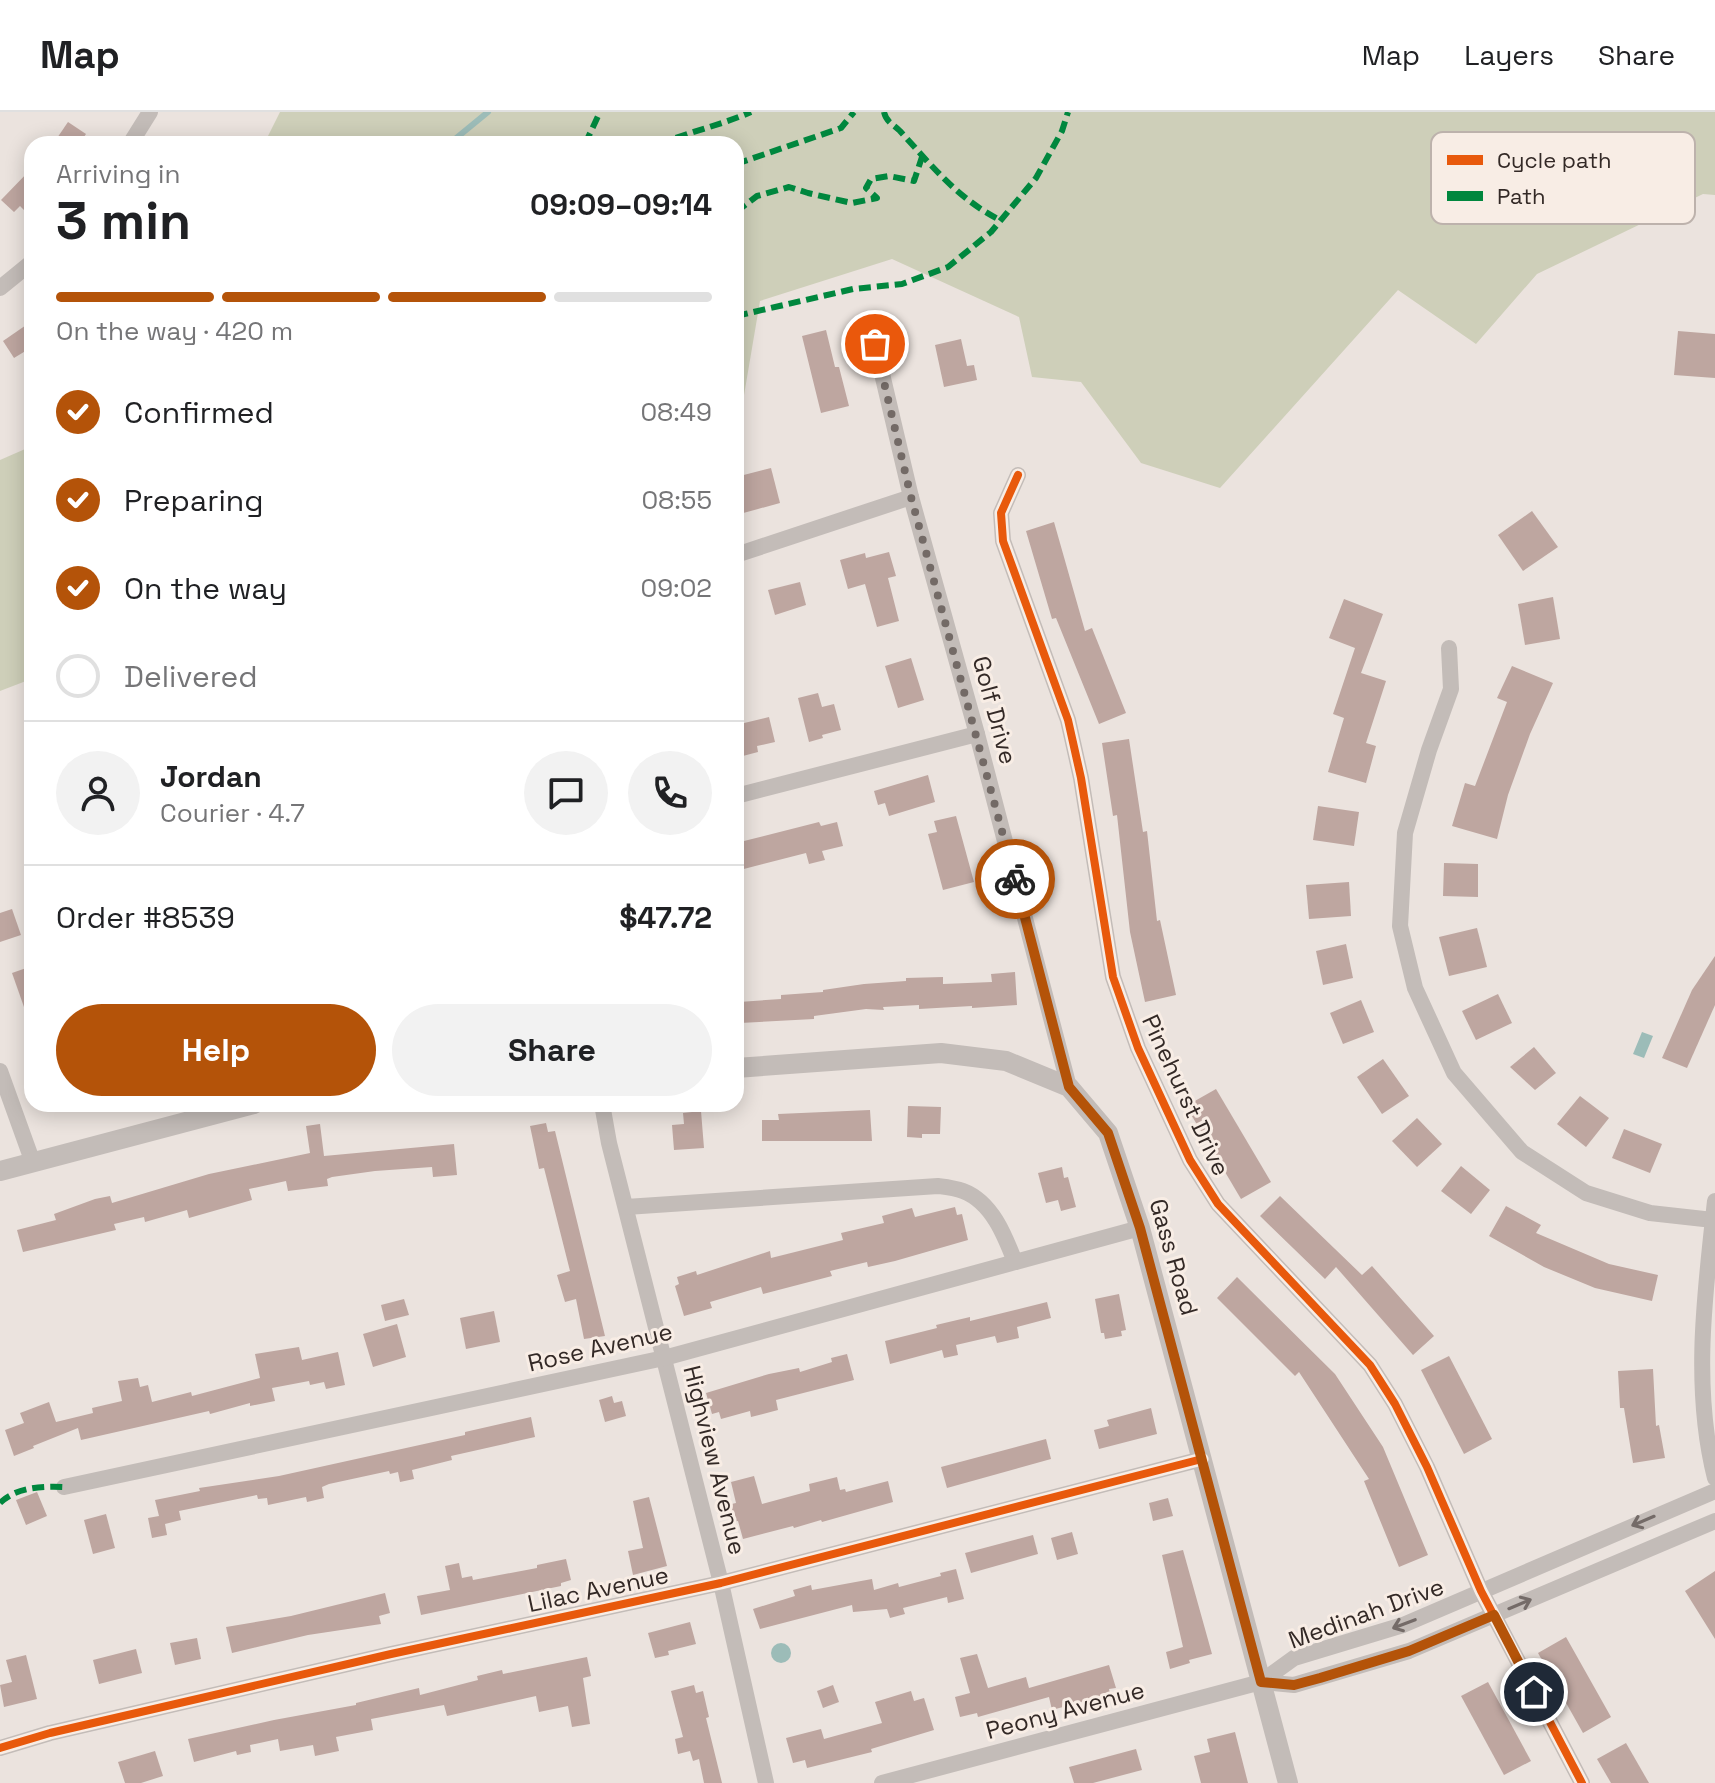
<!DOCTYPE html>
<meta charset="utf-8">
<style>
:root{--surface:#fff;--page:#f2f2f2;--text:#202124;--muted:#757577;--line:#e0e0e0;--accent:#b45309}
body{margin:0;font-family:"Space Grotesk",sans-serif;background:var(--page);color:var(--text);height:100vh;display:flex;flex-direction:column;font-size:30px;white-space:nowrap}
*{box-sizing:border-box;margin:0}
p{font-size:26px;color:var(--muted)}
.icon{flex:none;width:44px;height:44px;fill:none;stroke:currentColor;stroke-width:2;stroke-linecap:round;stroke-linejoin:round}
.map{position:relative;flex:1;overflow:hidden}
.details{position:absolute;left:24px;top:24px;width:720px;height:976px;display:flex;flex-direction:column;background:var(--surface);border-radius:24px;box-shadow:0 4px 20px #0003}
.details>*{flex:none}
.pin{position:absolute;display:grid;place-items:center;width:68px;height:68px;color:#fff;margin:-34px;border:4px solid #fff;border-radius:50%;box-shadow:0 2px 8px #0007}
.courier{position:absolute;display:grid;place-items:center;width:80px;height:80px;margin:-40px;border:6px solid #b45309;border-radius:50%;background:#fff;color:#222;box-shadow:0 2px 10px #0007}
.head em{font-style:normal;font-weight:600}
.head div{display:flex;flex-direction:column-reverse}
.head{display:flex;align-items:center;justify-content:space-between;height:136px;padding:0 32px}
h1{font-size:52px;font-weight:600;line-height:60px}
.bar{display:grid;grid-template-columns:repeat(4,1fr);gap:12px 8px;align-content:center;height:96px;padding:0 32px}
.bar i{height:10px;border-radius:6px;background:var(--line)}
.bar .current{background:var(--accent)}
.bar p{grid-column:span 4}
.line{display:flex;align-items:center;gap:20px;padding:0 32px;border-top:2px solid var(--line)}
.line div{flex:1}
.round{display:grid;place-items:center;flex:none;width:84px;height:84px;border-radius:42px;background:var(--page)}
ol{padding:0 32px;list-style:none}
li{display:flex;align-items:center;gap:24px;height:88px}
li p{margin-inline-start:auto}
li .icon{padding:8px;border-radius:50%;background:var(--accent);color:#fff;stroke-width:4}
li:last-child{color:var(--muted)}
li i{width:44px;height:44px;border:4px solid var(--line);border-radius:50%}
.primary-button{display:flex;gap:16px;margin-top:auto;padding:16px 32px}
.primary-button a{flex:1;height:92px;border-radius:48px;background:var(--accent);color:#fff;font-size:32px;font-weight:600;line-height:92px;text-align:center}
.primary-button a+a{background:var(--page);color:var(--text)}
header{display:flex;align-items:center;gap:48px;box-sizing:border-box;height:112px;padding:0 40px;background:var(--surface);border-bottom:2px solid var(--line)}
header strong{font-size:38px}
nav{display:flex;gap:44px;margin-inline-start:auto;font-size:28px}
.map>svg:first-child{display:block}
.green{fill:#cecfb9}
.water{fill:#9cbcb8}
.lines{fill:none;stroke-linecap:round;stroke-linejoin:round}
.stream{stroke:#9cbcb8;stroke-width:6}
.building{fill:#bea6a0}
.minor{stroke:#c3bcb8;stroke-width:16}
.tertiary{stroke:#c3bcb8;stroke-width:20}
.quiet{stroke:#00873e;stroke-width:6;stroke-dasharray:12 6;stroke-linecap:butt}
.cycleway-casing{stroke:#f8ede5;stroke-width:13}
.cycleway{stroke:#e8590c;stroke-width:8}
.oneway{stroke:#746b68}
.done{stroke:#736a66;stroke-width:8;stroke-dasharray:0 14.4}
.route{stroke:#b45309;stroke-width:10}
.labels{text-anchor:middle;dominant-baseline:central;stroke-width:6;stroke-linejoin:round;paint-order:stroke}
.street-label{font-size:24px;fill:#332926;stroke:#f8ede5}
.key{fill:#f8ede5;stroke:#bdb2ac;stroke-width:2}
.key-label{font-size:22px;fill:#332926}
</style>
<header>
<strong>Map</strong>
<nav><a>Map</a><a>Layers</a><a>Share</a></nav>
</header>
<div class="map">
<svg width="1715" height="1671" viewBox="0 0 1715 1671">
<rect width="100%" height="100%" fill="#ebe3de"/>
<!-- green -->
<g class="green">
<path d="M280 0H1715V83L1703 82 1537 162 1476 232 1398 178 1220 376 1141 351 1081 270 1032 265 1019 205 892 147 760 189 742 295 736 297V32H264Z"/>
<path d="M32 334V551L26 569 0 579V348Z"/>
</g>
<!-- water -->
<g class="water">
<path d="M1642 920 1653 924 1644 946 1633 942Z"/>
<circle cx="781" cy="1541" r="10"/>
</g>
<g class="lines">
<!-- stream -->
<path class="stream" d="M449 32 488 0"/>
</g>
<!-- building -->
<g class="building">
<path d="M68 10 86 22 79 32H53Z"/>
<path d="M32 56V106L20 94 14 100 1 88Z"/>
<path d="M32 209V235L14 246 3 229Z"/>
<path d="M826 218 835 255H839L849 294 821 301 802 224Z"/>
<path d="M1678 219 1715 222V266L1674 263Z"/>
<path d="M961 227 967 254 974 253 977 268 944 275 935 233Z"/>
<path d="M771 356 780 391 736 403V365Z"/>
<path d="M1532 399 1558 435 1523 459 1498 423Z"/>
<path d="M1054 410 1085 519 1092 516 1126 601 1099 612 1056 506 1052 507 1026 419Z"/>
<path d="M889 440 896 464 888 466 899 509 877 515 865 472 848 477 840 448 865 441 866 446Z"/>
<path d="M800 470 806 493 775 503 768 478Z"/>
<path d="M1553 485 1560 527 1525 533 1518 492Z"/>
<path d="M1344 487 1383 502 1361 561 1386 569 1366 631 1376 634 1366 671 1328 660 1344 606 1333 602 1355 536 1329 526Z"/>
<path d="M911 546 924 588 898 596 885 554Z"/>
<path d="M1512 554 1553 571 1530 622 1508 683 1497 727 1452 714 1465 671 1475 674 1507 590 1497 586Z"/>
<path d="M818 581 822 595 834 592 841 618 822 623 823 626 809 630 798 586Z"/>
<path d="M769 605 775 630 757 634 758 640 739 645 736 613Z"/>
<path d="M1129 627 1143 720 1147 719 1157 809 1160 808 1176 883 1145 890 1130 820 1117 703 1113 704 1102 631Z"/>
<path d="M928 663 935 690 889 704 885 691 878 693 874 679Z"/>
<path d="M1318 694 1359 700 1354 734 1313 728Z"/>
<path d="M956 704 974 770 943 778 928 722 937 720 934 709Z"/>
<path d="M819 710 821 714 837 710 843 734 822 739 825 748 809 752 806 741 736 759V731Z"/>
<path d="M1444 751 1478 752V785L1443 784Z"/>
<path d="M1349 770 1351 804 1309 807 1306 773Z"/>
<path d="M12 797 21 823 0 830V801Z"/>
<path d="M1477 816 1487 855 1449 864 1439 825Z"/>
<path d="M1346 832 1353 866 1323 873 1316 839Z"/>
<path d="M1715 844V893L1687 956 1662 946 1692 878Z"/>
<path d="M32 854V912H30L12 861Z"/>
<path d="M1015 860 1017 893 972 896V894L919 897V893L883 895 884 898 866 897 814 904V907L740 911 739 890 781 887V883L823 880V878L864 872 906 869V866L943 865V872L992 870 991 862Z"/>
<path d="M1498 882 1512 911 1476 928 1462 899Z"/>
<path d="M1361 888 1374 920 1343 932 1330 901Z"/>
<path d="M1534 935 1556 961 1535 978 1510 955Z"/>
<path d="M1383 947 1409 984 1382 1002 1357 965Z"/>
<path d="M1216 977 1271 1070 1241 1087 1186 994Z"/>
<path d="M1580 984 1609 1006 1586 1035 1557 1012Z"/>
<path d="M908 994 941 995 940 1022H922V1026L907 1025Z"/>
<path d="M870 998 872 1029H762V1008H779L778 1002Z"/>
<path d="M701 999 704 1036 674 1038 672 1013 684 1012 683 1001Z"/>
<path d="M1417 1006 1442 1032 1417 1055 1392 1029Z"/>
<path d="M546 1011 548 1020 555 1019 605 1224 584 1227 576 1187 565 1190 557 1163 570 1159 544 1056 539 1057 530 1014Z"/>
<path d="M320 1012 324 1044 454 1032 457 1063 433 1065 432 1055 375 1059 332 1065 327 1067 328 1074 288 1079 286 1069 249 1077 252 1088 189 1106 187 1098 145 1110 144 1105 114 1112 116 1118 23 1140 17 1118 56 1108 54 1102 95 1087 110 1084 112 1091 209 1062 310 1041 306 1014Z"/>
<path d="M1624 1017 1662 1032 1650 1061 1612 1046Z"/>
<path d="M1461 1054 1490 1078 1471 1102 1441 1079Z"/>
<path d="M1062 1055 1064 1066 1068 1065 1076 1095 1061 1099 1058 1088 1046 1091 1038 1061Z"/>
<path d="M1280 1084 1362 1163 1372 1154 1434 1224 1413 1243 1336 1155 1325 1167 1260 1104Z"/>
<path d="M1506 1094 1541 1113 1536 1121 1609 1152 1658 1163 1652 1189 1595 1176 1544 1155 1489 1124Z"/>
<path d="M955 1095 957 1103 962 1102 968 1128 895 1149 868 1155 867 1150 830 1159 832 1164 763 1182 761 1175 710 1190 712 1196 684 1204 675 1174 679 1172 677 1165 696 1159 697 1163 770 1139 771 1146 843 1128 841 1121 884 1111 882 1104 912 1096 915 1105Z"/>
<path d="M1237 1165 1335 1262 1383 1335 1428 1443 1399 1455 1364 1369 1369 1367 1299 1260 1295 1264 1217 1186Z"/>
<path d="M1119 1182 1126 1218 1121 1219 1122 1224 1105 1227 1104 1221H1101L1095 1187Z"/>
<path d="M404 1187 409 1203 385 1209 381 1193Z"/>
<path d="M1047 1190 1051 1206 1017 1215 1019 1226 997 1231 995 1224 956 1233 958 1243 944 1246 942 1238 890 1252 885 1229 937 1216 936 1213 970 1205V1209Z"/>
<path d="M494 1199 500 1230 466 1237 460 1206Z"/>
<path d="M397 1212 406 1245 373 1255 363 1222Z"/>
<path d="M299 1235 302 1248 338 1240 345 1273 326 1277 324 1270 310 1273 309 1269 272 1276 275 1289 250 1294V1291L210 1302 209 1299 81 1328 78 1316 33 1334 34 1336 14 1344 5 1318 24 1311 20 1301 49 1290 56 1310 93 1301 92 1296 122 1289 118 1269 138 1266 140 1275 148 1273 152 1290 191 1280 192 1284 245 1270 260 1266 255 1242Z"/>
<path d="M847 1242 854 1268 776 1288 778 1298 751 1305 750 1299 721 1307 719 1300 712 1302 706 1281 769 1262 799 1256 800 1260 832 1250 831 1246Z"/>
<path d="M1449 1244 1492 1327 1464 1342 1421 1258Z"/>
<path d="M1653 1257 1656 1314 1659 1313 1665 1346 1633 1351 1624 1296H1620L1618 1259Z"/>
<path d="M612 1284 614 1291 622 1289 626 1304 605 1310 599 1288Z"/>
<path d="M1151 1296 1157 1322 1099 1337 1094 1318 1109 1314 1107 1308Z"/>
<path d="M531 1305 535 1325 451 1344 452 1348 412 1358 414 1367 400 1370 398 1360 390 1362 389 1359 329 1372 322 1375 324 1386 307 1390 306 1385 268 1393 267 1386 258 1387 257 1383 179 1399 181 1408 165 1412 167 1423 152 1426 148 1406 159 1404 155 1388 200 1379 199 1376 279 1364 465 1323V1320Z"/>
<path d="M1046 1327 1051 1347 947 1376 941 1355Z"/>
<path d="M754 1364 762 1392 810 1379 809 1372 837 1365 840 1378 845 1377 846 1380 888 1369 893 1390 822 1410 821 1408 794 1416 793 1414 743 1427 738 1409 731 1410 727 1393 736 1391 731 1370Z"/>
<path d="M37 1380 47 1404 26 1413 16 1388Z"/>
<path d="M649 1385 667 1454 633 1463 628 1439 643 1436 633 1389Z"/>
<path d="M1168 1386 1173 1404 1153 1409 1149 1391Z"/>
<path d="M106 1402 115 1436 93 1442 84 1408Z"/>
<path d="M1072 1420 1078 1442 1057 1448 1051 1426Z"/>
<path d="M1033 1423 1038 1442 971 1461 965 1441Z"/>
<path d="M1183 1438 1212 1542 1189 1548 1190 1551 1170 1557 1166 1540 1183 1535 1162 1443Z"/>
<path d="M566 1447 571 1468 561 1471V1474L421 1503 417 1484 450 1478 445 1454 459 1451 462 1466 472 1464 473 1468 537 1456V1453Z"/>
<path d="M956 1457 964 1487 948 1491 947 1485 903 1496 905 1502 890 1506 887 1497 853 1500 852 1493 760 1517 753 1497 795 1484 793 1478 811 1473 812 1478 872 1467 874 1478 898 1471 899 1475 941 1464 940 1461Z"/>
<path d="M1715 1459V1527L1685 1479Z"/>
<path d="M385 1481 390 1501 379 1504 381 1512 308 1523 232 1541 226 1515 291 1504Z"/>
<path d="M690 1510 696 1532 668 1539 669 1543 655 1546 648 1521Z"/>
<path d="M1566 1525 1611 1605 1583 1621 1538 1541Z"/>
<path d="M197 1526 201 1547 175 1553 170 1531Z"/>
<path d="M136 1537 142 1561 99 1572 93 1548Z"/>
<path d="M977 1542 988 1576 1026 1565 1029 1576 1109 1553 1116 1576 1109 1577 1110 1582 1052 1598 1049 1585 978 1605 977 1601 960 1605 955 1585 970 1581 960 1546Z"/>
<path d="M26 1543 37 1587 4 1595 0 1573 12 1570 6 1548Z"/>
<path d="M587 1545 591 1564 583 1566 590 1612 572 1615 568 1594 539 1600 536 1584 447 1604 444 1593 371 1607 373 1618 336 1625 339 1639 315 1644 313 1633 280 1639 278 1627 250 1633 251 1640 237 1643 236 1639 194 1650 188 1627 274 1608 356 1593V1591L419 1576 420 1583 478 1568 477 1564 502 1558 503 1562Z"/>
<path d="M1488 1570 1531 1649 1504 1663 1461 1584Z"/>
<path d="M694 1573 696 1581 703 1579 709 1605 706 1606 722 1671H704L699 1647 693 1649 690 1639 678 1642 675 1627 683 1625 671 1579Z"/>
<path d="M833 1573 839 1590 823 1596 817 1579Z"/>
<path d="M911 1579 914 1589 924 1586 934 1618 871 1637 872 1640 807 1656 805 1648 793 1651 786 1626 821 1617 824 1627 882 1611 875 1590Z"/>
<path d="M1235 1620 1248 1671H1201L1194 1644 1210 1640 1207 1627Z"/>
<path d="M1626 1631 1649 1671H1611L1597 1647Z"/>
<path d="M1136 1637 1142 1658 1093 1671H1074L1069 1655Z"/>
<path d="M155 1639 163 1664 141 1671H125L118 1650Z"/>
</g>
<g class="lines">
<!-- minor -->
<g class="minor">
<path d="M130 32 150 0"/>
<path d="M0 176 32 150"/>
<path d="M875 232 911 385 977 622 1069 975"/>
<path d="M1018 363 1001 401 1003 429 1068 608 1081 666 1113 865 1138 936 1190 1048 1218 1092 1370 1253 1395 1292 1427 1355 1481 1479 1582 1671"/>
<path d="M736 443 911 385"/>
<path d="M1449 536 1451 577 1429 638 1405 721 1400 814 1415 876 1454 961 1522 1040 1586 1081 1650 1101 1713 1108"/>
<path d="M736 684 977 622"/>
<path d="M0 959 32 1048"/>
<path d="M602 992 609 1031 721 1471 766 1671"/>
<path d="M1715 1089C1705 1180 1692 1275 1715 1366"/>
<path d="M626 1095 938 1074C946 1075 955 1076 963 1079 992 1090 1005 1124 1015 1150"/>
<path d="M64 1375 664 1246 1140 1116"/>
<path d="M1261 1570 1294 1546 1403 1513 1715 1379"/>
<path d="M0 1636 50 1621 391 1542 721 1471 1202 1347"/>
<path d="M882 1671 1261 1570 1294 1573 1409 1539 1715 1409"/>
</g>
<!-- tertiary -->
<g class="tertiary">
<path d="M736 956 941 941 1006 949 1069 975 1108 1021 1140 1116 1288 1671"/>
<path d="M0 1059 254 992"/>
</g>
<!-- quiet -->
<g class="quiet">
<path d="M884 0C886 10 893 12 900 19 931 53 958 87 1000 108"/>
<path d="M585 32 600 0"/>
<path d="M659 32C689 20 721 13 751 0"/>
<path d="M736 52 841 16 854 0"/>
<path d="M736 100 757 84 789 75 808 81 852 91 877 86 866 76 871 67 889 64 914 69 922 45"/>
<path d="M736 204 853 177 902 172 948 155 991 120 1036 66 1062 19 1068 0"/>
<path d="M0 1391C16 1375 43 1374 64 1375"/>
</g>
<defs>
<g id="cycleway">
<path d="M1018 363 1001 401 1003 429 1068 608 1081 666 1113 865 1138 936 1190 1048 1218 1092 1370 1253 1395 1292 1427 1355 1481 1479 1582 1671"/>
<path d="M0 1636 50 1621 391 1542 721 1471 1202 1347"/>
</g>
</defs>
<!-- cycleway casing -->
<use href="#cycleway" class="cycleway-casing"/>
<!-- cycleway -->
<use href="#cycleway" class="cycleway"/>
</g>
<!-- one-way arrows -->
<defs><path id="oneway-shaft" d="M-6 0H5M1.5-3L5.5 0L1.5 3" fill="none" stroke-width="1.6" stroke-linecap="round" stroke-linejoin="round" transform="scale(2)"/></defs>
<g class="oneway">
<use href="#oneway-shaft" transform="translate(1643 1409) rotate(157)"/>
<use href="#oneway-shaft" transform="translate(1520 1492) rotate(-23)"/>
<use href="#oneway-shaft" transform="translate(1404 1512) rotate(159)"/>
</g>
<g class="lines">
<!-- done -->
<path class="done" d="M875 232 911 385 1015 767"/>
<!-- route -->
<path class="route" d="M1015 767 1069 975 1108 1021 1140 1116 1261 1570 1294 1573 1320 1566 1409 1539 1494 1503 1534 1580"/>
</g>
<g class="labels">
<!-- street labels -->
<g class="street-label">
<text transform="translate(995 598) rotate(75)">Golf Drive</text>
<text transform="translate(1186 983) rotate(65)">Pinehurst Drive</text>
<text transform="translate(1174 1145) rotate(74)">Gass Road</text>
<text transform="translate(600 1235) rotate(-13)">Rose Avenue</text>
<text transform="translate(715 1348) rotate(76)">Highview Avenue</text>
<text transform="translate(598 1477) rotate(-12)">Lilac Avenue</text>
<text transform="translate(1366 1501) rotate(-20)">Medinah Drive</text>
<text transform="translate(1065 1598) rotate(-15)">Peony Avenue</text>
</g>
</g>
<!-- legend -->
<rect x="1431" y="20" width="264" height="92" rx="12" class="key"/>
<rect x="1447" y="43" width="36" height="10" fill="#e8590c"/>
<rect x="1447" y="79" width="36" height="10" fill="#00873e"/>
<g class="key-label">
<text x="1497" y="56">Cycle path</text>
<text x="1497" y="92">Path</text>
</g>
</svg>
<div class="pin" style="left:875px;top:232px;background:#ea580c"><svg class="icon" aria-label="bag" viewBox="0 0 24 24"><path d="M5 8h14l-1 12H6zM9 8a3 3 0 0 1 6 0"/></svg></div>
<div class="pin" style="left:1534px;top:1580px;background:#1f2937"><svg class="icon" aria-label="home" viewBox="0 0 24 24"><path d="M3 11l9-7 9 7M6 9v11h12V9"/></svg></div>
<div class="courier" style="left:1015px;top:767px"><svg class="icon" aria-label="bike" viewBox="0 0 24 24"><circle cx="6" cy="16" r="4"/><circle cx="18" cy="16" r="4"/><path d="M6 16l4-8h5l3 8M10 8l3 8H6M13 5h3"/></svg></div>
<section class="details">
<div class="head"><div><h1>3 min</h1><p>Arriving in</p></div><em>09:09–09:14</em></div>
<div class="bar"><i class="current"></i><i class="current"></i><i class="current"></i><i></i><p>On the way · 420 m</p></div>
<ol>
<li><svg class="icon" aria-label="check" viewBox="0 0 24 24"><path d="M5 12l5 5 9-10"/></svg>Confirmed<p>08:49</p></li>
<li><svg class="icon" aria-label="check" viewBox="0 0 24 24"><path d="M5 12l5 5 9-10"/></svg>Preparing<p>08:55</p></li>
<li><svg class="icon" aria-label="check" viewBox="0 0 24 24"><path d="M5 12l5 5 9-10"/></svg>On the way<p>09:02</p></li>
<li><i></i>Delivered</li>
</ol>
<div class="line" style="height:144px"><a class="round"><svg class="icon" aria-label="person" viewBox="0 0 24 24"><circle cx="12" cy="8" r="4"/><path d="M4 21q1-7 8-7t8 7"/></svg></a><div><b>Jordan</b><p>Courier · 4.7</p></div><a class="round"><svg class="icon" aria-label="chat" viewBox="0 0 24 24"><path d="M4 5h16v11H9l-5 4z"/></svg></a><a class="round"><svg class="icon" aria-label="phone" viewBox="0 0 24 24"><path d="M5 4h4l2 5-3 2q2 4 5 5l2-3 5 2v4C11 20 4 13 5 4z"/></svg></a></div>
<div class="line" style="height:104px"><div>Order #8539</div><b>$47.72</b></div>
<div class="primary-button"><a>Help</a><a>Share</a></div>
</section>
</div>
